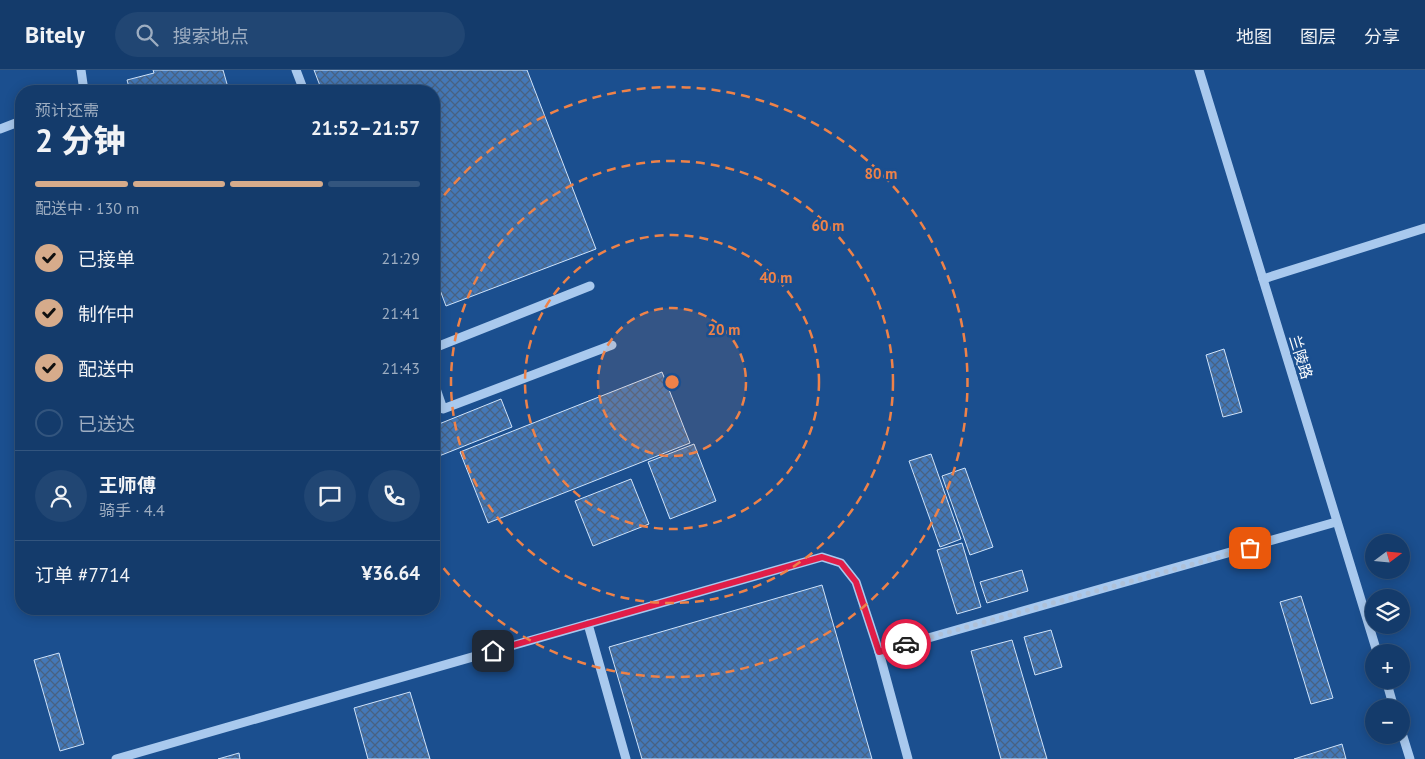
<!DOCTYPE html>
<html lang="zh">
<meta charset="utf-8">
<style>
:root{--surface:#143b6b;--page:#214673;--text:#f1f3f6;--muted:#9dadc1;--line:#33557e;--accent:#d6ab8b}
body{margin:0;font-family:"PT Sans","Noto Sans SC",sans-serif;background:var(--page);color:var(--text);height:100vh;display:flex;flex-direction:column;font-size:19px;white-space:nowrap}
*{box-sizing:border-box;margin:0}
p{font-size:16px;color:var(--muted)}
.icon{flex:none;width:28px;height:28px;fill:none;stroke:currentColor;stroke-width:2;stroke-linecap:round;stroke-linejoin:round}
.map{position:relative;flex:1;overflow:hidden}
.drawer{position:absolute;left:15px;top:15px;width:425px;height:530px;display:flex;flex-direction:column;background:var(--surface);border-radius:20px;box-shadow:0 2px 12px #0003,0 0 0 1px var(--line)}
.drawer>*{flex:none}
.needle{width:32px;rotate:74deg}
.buttons{position:absolute;left:1365px;top:464px;display:grid;gap:10px}
.buttons a{display:grid;place-items:center;width:45px;height:45px;border-radius:50%;background:var(--surface);box-shadow:0 2px 12px #0003,0 0 0 1px var(--line);font-size:25px}
.pin{position:absolute;display:grid;place-items:center;width:42px;height:42px;color:#fff;margin:-21px;border-radius:10px;box-shadow:0 2px 8px #0006}
.courier{position:absolute;display:grid;place-items:center;width:50px;height:50px;margin:-25px;border:4px solid #e11d48;border-radius:50%;background:#fff;color:#222;box-shadow:0 1px 6px #0007}
.headline em{font-style:normal;font-weight:800}
.headline div{display:flex;flex-direction:column-reverse}
.headline{display:flex;align-items:center;justify-content:space-between;height:85px;padding:0 20px}
h1{font-size:32px;font-weight:800;line-height:38px}
.bar{display:grid;grid-template-columns:repeat(4,1fr);gap:8px 5px;align-content:center;height:60px;padding:0 20px}
.bar i{height:6px;border-radius:4px;background:var(--line)}
.bar .on{background:var(--accent)}
.bar p{grid-column:span 4}
.line{display:flex;align-items:center;gap:12px;padding:0 20px;border-top:1px solid var(--line)}
.line div{flex:1}
.round{display:grid;place-items:center;flex:none;width:52px;height:52px;border-radius:26px;background:var(--page)}
ol{padding:0 20px;list-style:none}
li{display:flex;align-items:center;gap:15px;height:55px}
li p{margin-inline-start:auto}
li .icon{padding:5px;border-radius:50%;background:var(--accent);color:#111;stroke-width:4}
li:last-child{color:var(--muted)}
li i{width:28px;height:28px;border:2px solid var(--line);border-radius:50%}
header{display:flex;align-items:center;gap:30px;box-sizing:border-box;height:70px;padding:0 25px;background:var(--surface);border-bottom:1px solid var(--line)}
header strong{font-size:24px}
nav{display:flex;gap:28px;margin-inline-start:auto;font-size:18px}
.search{width:350px;height:45px;background:var(--page);display:flex;align-items:center;gap:12px;box-sizing:border-box;padding:0 18px;border-radius:28px;color:var(--muted);font-size:19px}
.map>svg:first-child{display:block}
.building{fill:url(#building-cross-hatch);stroke:#cfe3fa}
.lines{fill:none;stroke-linecap:round;stroke-linejoin:round}
.minor{stroke:#a9c9ee;stroke-width:9}
.done{stroke:#afc1d8;stroke-width:5;stroke-dasharray:0 9}
.route{stroke:#e11d48;stroke-width:6}
.ring{fill:none;stroke:#ee8249;stroke-width:2.5;stroke-dasharray:9 6}
.labels{text-anchor:middle;dominant-baseline:central;stroke-width:5;stroke-linejoin:round;paint-order:stroke}
.street-label{font-size:15px;fill:#fff;stroke:#1b4f8f}
.centre{fill:#ee8249;stroke:#1b4f8f;stroke-width:2.5}
.ring-label{font-size:15px;text-anchor:middle;font-weight:bold;fill:#ee8249;stroke:#1b4f8f;stroke-width:5;stroke-linejoin:round;paint-order:stroke}
</style>
<header>
<strong>Bitely</strong>
<div class="search"><svg class="icon" aria-label="search" viewBox="0 0 24 24"><circle cx="10" cy="10" r="6"/><path d="M15 15l6 6"/></svg>搜索地点</div>
<nav><a>地图</a><a>图层</a><a>分享</a></nav>
</header>
<div class="map">
<svg width="1425" height="689" viewBox="0 0 1425 689">
<defs>
<pattern id="building-cross-hatch" width="8" height="8" patternUnits="userSpaceOnUse" patternTransform="scale(1.25)"><rect width="8" height="8" fill="#4478b7"/><path d="M0 0l8 8M0 8l8-8" fill="none" stroke="#486282"/></pattern>
</defs>
<rect width="100%" height="100%" fill="#1b4f8f"/>
<!-- building -->
<g class="building">
<path d="M153 0H223L229 21H130L127 10 154 3Z"/>
<path d="M314 0H527L596 179 446 236 434 204V21H322Z"/>
<path d="M1224 279 1242 342 1223 347 1206 285Z"/>
<path d="M662 302 690 373 488 453 460 382Z"/>
<path d="M501 329 512 357 434 388V356Z"/>
<path d="M694 374 716 431 670 449 648 392Z"/>
<path d="M931 384 961 469 940 477 909 391Z"/>
<path d="M965 398 993 477 970 485 942 406Z"/>
<path d="M631 409 649 454 593 476 575 431Z"/>
<path d="M962 473 981 537 957 544 937 480Z"/>
<path d="M1022 500 1028 521 987 533 980 512Z"/>
<path d="M822 515 872 689H642L609 577Z"/>
<path d="M1301 526 1333 628 1311 634 1280 532Z"/>
<path d="M1051 560 1062 597 1035 605 1024 567Z"/>
<path d="M1012 570 1047 689H1001L971 581Z"/>
<path d="M59 583 84 674 60 681 34 590Z"/>
<path d="M410 622 430 689H368L354 638Z"/>
<path d="M1342 674 1346 689H1294Z"/>
<path d="M239 683 240 689H218Z"/>
</g>
<g class="lines">
<!-- minor -->
<g class="minor">
<path d="M81 0 84 21"/>
<path d="M296 0 304 21"/>
<path d="M1199 0 1377 582"/>
<path d="M0 59 21 51"/>
<path d="M1263 209 1425 158"/>
<path d="M434 278 590 216"/>
<path d="M434 313 443 339 612 275"/>
<path d="M588 554 626 689"/>
<path d="M879 582 1336 452"/>
<path d="M1386 610 1394 638"/>
<path d="M1401 660 1410 689"/>
<path d="M116 689 822 487 841 493 856 512 879 582 908 689"/>
</g>
</g>
<g class="lines">
<!-- done -->
<path class="done" d="M906 574 1250 478"/>
<!-- route -->
<path class="route" d="M493 581 822 487 841 493 856 512 879 582 906 574"/>
</g>
<!-- distance rings -->
<circle cx="672" cy="312" r="74" fill="#ee8249" fill-opacity=".12"/>
<g class="ring">
<circle cx="672" cy="312" r="74"/>
<circle cx="672" cy="312" r="147"/>
<circle cx="672" cy="312" r="221"/>
<path d="M435 137A295 295 0 1 1 435 487"/>
</g>
<g class="labels">
<!-- street labels -->
<g class="street-label">
<text transform="translate(1301 287) rotate(73)">兰陵路</text>
</g>
</g>
<circle cx="672" cy="312" r="8" class="centre"/>
<g class="ring-label">
<text x="881" y="109">80 m</text>
<text x="828" y="161">60 m</text>
<text x="776" y="213">40 m</text>
<text x="724" y="265">20 m</text>
</g>
</svg>
<div class="buttons">
<a><svg class="needle" viewBox="-14 -14 28 28"><path d="M0-13l5 13h-10z" fill="#e53935"/><path d="M0 13l5-13h-10z" fill="#9dadc1"/></svg></a>
<a><svg class="icon" aria-label="layers" viewBox="0 0 24 24"><path d="M12 4l9 5-9 5-9-5zM3 14l9 5 9-5"/></svg></a>
<a>+</a>
<a>−</a>
</div>
<div class="pin" style="left:1250px;top:478px;background:#ea580c"><svg class="icon" aria-label="bag" viewBox="0 0 24 24"><path d="M5 8h14l-1 12H6zM9 8a3 3 0 0 1 6 0"/></svg></div>
<div class="pin" style="left:493px;top:581px;background:#1f2937"><svg class="icon" aria-label="home" viewBox="0 0 24 24"><path d="M3 11l9-7 9 7M6 9v11h12V9"/></svg></div>
<div class="courier" style="left:906px;top:574px"><svg class="icon" aria-label="car" viewBox="0 0 24 24"><path d="M5 17H2v-5l4-1 3-4h7l3 4 3 1v5h-3M9 17h6M6 11h13"/><circle cx="7" cy="17" r="2"/><circle cx="17" cy="17" r="2"/></svg></div>
<section class="drawer">
<div class="headline"><div><h1>2 分钟</h1><p>预计还需</p></div><em>21:52–21:57</em></div>
<div class="bar"><i class="on"></i><i class="on"></i><i class="on"></i><i></i><p>配送中 · 130 m</p></div>
<ol>
<li><svg class="icon" aria-label="check" viewBox="0 0 24 24"><path d="M5 12l5 5 9-10"/></svg>已接单<p>21:29</p></li>
<li><svg class="icon" aria-label="check" viewBox="0 0 24 24"><path d="M5 12l5 5 9-10"/></svg>制作中<p>21:41</p></li>
<li><svg class="icon" aria-label="check" viewBox="0 0 24 24"><path d="M5 12l5 5 9-10"/></svg>配送中<p>21:43</p></li>
<li><i></i>已送达</li>
</ol>
<div class="line" style="height:90px"><a class="round"><svg class="icon" aria-label="person" viewBox="0 0 24 24"><circle cx="12" cy="8" r="4"/><path d="M4 21q1-7 8-7t8 7"/></svg></a><div><b>王师傅</b><p>骑手 · 4.4</p></div><a class="round"><svg class="icon" aria-label="chat" viewBox="0 0 24 24"><path d="M4 5h16v11H9l-5 4z"/></svg></a><a class="round"><svg class="icon" aria-label="phone" viewBox="0 0 24 24"><path d="M5 4h4l2 5-3 2q2 4 5 5l2-3 5 2v4C11 20 4 13 5 4z"/></svg></a></div>
<div class="line" style="height:65px"><div>订单 #7714</div><b>¥36.64</b></div>
</section>
</div>
